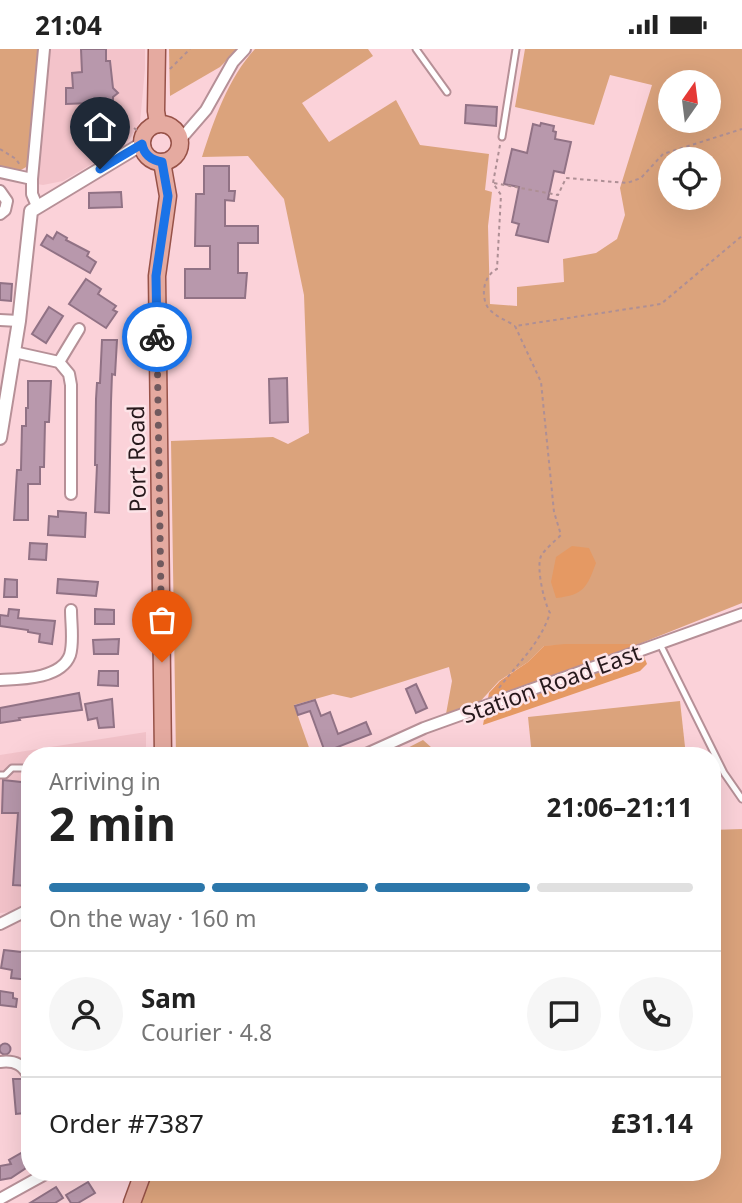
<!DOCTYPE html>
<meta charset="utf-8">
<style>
:root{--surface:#fff;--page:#f6f6f6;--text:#222;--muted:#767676;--line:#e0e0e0;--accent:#2c77aa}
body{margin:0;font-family:"Noto Sans",sans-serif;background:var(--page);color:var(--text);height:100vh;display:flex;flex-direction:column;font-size:26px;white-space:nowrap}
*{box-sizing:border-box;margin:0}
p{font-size:23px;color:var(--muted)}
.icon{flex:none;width:38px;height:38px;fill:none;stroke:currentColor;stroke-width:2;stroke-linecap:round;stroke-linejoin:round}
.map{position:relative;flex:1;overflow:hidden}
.sheet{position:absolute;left:21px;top:698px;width:700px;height:434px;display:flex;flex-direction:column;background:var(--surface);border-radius:28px;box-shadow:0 7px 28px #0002}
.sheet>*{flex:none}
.needle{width:46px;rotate:14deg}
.tools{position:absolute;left:658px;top:21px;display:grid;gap:14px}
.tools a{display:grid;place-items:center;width:63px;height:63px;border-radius:50%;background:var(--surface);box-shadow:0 7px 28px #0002;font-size:35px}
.pin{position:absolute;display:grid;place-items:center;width:60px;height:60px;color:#fff;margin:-72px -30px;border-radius:50% 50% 50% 0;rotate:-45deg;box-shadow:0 0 7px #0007}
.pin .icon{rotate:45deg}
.courier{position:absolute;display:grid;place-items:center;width:70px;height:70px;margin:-35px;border:5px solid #1a73e8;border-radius:50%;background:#fff;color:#222;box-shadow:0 2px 9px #0007}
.headline em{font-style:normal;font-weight:700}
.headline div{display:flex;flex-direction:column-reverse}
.headline{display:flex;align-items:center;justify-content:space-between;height:119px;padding:0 28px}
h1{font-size:46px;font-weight:700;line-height:52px}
.bar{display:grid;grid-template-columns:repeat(4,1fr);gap:10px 7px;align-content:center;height:84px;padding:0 28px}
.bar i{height:9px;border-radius:5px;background:var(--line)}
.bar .current{background:var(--accent)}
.bar p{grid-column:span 4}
.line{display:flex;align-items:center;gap:18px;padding:0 28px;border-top:2px solid var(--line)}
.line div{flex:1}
.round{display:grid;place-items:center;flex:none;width:74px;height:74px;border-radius:37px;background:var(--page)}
.status{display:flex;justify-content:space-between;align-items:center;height:49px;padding:0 35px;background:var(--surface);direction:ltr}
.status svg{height:19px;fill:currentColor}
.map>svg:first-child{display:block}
.built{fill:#f3c3ca}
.green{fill:#dba37c;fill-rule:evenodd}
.forest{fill:#e59963}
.building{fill:#b898ac;stroke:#917285;stroke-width:2}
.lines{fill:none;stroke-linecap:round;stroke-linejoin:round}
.service-casing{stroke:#b69097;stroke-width:9}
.minor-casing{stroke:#b69097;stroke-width:14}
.tertiary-casing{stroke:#b69097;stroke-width:16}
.primary-casing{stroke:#975248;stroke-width:19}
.path{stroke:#ae8f95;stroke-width:2;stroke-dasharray:3.5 3.5;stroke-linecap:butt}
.service{stroke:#fff;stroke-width:5}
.minor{stroke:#fff;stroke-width:10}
.tertiary{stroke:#fff;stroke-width:12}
.primary{stroke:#e5aaa0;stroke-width:16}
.done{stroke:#715a5e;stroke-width:7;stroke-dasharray:0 12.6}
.route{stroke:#1a73e8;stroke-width:9}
.labels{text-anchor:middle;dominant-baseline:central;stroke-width:5;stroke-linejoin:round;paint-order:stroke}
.street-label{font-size:23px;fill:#27191c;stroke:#fde4e8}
</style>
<div class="status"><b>21:04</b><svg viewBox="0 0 49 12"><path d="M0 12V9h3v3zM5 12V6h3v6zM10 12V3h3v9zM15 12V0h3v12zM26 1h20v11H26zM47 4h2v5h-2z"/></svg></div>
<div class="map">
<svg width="742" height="1154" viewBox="0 0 742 1154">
<rect width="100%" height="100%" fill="#fbd2d9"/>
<!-- built -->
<g class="built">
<path d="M47 0H145V20L140 73 131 88 121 98 63 132 43 136 37 135V130Z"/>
<path d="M146 683V707H30V854L12 863 0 864V706Z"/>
</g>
<!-- green -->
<g class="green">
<path d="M0 0H38L28 117 19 122 0 117Z"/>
<path d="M169 0H238L220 18 170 47Z"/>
<path d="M255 0H368L373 7 302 54 329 93 396 51 420 96 489 105 485 141 492 143 488 177 490 255 517 257V238L564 233 563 210 596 204 617 190 625 166 620 139 652 36 610 26 594 76 515 58 525 0H742V554L639 595 544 597 528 613 499 632 476 657 446 665 452 632 449 618 351 649 333 645 294 656 312 707H176L171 392 273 388 288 395 309 384 304 246 284 150 248 107 202 108C214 71 228 29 255 0ZM670 33H709V72H670ZM670 110H709V149H670Z"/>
<path d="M680 652 686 707H532L528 668Z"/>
<path d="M423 691 441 707H392Z"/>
<path d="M742 780V1154H127L135 1124H712V781Z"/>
</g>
<!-- forest -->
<g class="forest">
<path d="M572 497 589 499 596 514C587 538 584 546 556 549L551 533 556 508Z"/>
<path d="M565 595H639L647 615 640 622 483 676 489 644 500 632 528 613 544 597Z"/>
</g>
<!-- building -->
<g class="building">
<path d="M81 0H106V12H110L113 39 118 44 113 48V75H110V80H106V86H89L88 76H95L94 58H91V54L66 55V39H73L72 24 82 23Z"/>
<path d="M466 56 497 58 496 77 465 74Z"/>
<path d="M541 74 554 77 553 82 556 83 555 90 571 93 564 124 554 122 548 150 557 152 548 193 516 186 519 175 512 173 519 138 504 135 512 100 527 104 533 75 540 77Z"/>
<path d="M204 117H229V142H235L234 152 225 151V177H258V194H238V224H247L245 249H185V220H210V197H195L196 145H204Z"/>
<path d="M121 143 122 158 89 159V144Z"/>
<path d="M57 183 67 189 66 191 89 203 87 207 96 213 90 224 41 196 47 186 53 190Z"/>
<path d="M86 230 101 240 98 245 116 257 113 261 117 263 106 279 69 255Z"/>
<path d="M0 234 12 235 11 252 0 251Z"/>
<path d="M49 258 63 267 46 294 32 285Z"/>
<path d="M102 291H117L115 326 112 325 111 353 109 464 95 463 97 416H95L96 350 97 334H100Z"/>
<path d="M287 329 288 373 270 374 269 330Z"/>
<path d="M28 332H51L49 373H45L44 418H40V435H28V471H14L17 421H21L22 377H26V359H28Z"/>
<path d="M58 462 86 464 85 488 48 486 49 467 58 468Z"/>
<path d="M30 494 47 495 46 511 29 510Z"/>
<path d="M5 530 17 531V548H4Z"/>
<path d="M58 530 98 533 96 547 57 544Z"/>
<path d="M9 560 19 561 18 569 55 572 52 595 39 593 40 585 28 583V581L0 577V566L8 567Z"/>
<path d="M95 560 114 561V575H95Z"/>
<path d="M119 590 118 605H94L93 591Z"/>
<path d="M99 622H118V637L98 636Z"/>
<path d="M416 635 427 659 416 664 406 640Z"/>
<path d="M79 644 82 661 19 669 20 671 0 674V659Z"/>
<path d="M112 650 114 678 99 679 97 669 88 671 85 655Z"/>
<path d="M315 651 321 667 330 663 338 685 366 673 371 685 325 703 310 662 298 666 295 657Z"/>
<path d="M3 731 30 734V837L13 836 18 764H2Z"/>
<path d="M4 901 30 904V931L11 929 12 921 1 919Z"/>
<path d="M0 942 13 944V949L17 950 16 958 0 956Z"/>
<circle cx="5" cy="1000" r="5.5"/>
<path d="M13 1030H22L25 1064 16 1065Z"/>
<path d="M30 1099V1113L25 1116 26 1119 11 1129 0 1131V1117L11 1115 9 1111Z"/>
<path d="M88 1133 95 1144 78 1154H71L66 1146Z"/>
<path d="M56 1138 63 1149 55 1154H30Z"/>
</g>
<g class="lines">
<defs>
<g id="service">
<path d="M416 0 447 43"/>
<path d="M502 88 516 0"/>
<path d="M660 595 724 724 742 750"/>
<path d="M0 726H5L12 719H30"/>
</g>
<g id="minor">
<path d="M180 91 206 61 233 13 245 0"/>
<path d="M0 123 32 130"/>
<path d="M0 142 7 152 5 161 0 165"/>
<path d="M37 157 32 145V130L44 0"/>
<path d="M0 271 19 272"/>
<path d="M14 303 59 313 69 325 71 336V445"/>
<path d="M59 313 79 280"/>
<path d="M0 631C21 630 61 630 70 606 74 593 71 575 71 561"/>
<path d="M362 707 424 679 742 565"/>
<path d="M0 875 30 860"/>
<path d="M0 1013C16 1011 23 1016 30 1029"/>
<path d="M0 1150 47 1124"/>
</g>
<path id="tertiary" d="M0 389 19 272 31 162 142 95"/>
<g id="primary">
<path d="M157 0 156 62 158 75"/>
<circle cx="161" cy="94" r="19"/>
<path d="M162 113 168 147 157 227 163 707"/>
<path d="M132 1154 143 1124"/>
</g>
</defs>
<!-- service casing -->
<use href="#service" class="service-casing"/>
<!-- minor casing -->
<use href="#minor" class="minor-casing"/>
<!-- tertiary casing -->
<use href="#tertiary" class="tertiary-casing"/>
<!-- primary casing -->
<use href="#primary" class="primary-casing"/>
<!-- path -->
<g class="path">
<path d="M170 20 190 0"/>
<path d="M134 79 138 82"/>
<path d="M500 96 493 134 501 146 497 220C485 226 481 242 486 255 490 265 505 271 514 276"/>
<path d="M0 100 16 110 20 116"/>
<path d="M494 134 558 146 566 129 627 134 641 129 663 105 742 80"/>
<path d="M499 639C518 614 540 595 550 564 544 553 536 519 541 507 545 500 555 492 561 486L554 463 541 333 515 277 661 255 742 187"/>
</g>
<!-- service -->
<use href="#service" class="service"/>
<!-- minor -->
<use href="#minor" class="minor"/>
<!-- tertiary -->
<use href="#tertiary" class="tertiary"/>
<!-- primary -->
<use href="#primary" class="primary"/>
</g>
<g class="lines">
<!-- done -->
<path class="done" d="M157 288 162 613"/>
<!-- route -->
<path class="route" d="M100 120 142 95C144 106 151 111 162 113L168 147 156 227 157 288"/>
</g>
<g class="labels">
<!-- street labels -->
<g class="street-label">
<text transform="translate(136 410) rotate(-91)">Port Road</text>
<text transform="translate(551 634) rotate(-20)">Station Road East</text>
</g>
</g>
</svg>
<div class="tools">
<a><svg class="needle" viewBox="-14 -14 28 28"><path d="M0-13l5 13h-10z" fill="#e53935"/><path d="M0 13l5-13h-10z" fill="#767676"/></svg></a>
<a><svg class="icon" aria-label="locate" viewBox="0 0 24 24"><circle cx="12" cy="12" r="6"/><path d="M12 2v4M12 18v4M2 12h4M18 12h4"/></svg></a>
</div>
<div class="pin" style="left:162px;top:613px;background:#ea580c"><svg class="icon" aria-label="bag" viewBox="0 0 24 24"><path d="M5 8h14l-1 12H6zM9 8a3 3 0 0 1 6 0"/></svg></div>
<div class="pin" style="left:100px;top:120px;background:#1f2937"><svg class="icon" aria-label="home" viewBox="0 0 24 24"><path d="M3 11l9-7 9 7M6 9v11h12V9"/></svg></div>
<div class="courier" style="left:157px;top:288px"><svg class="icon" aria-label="bike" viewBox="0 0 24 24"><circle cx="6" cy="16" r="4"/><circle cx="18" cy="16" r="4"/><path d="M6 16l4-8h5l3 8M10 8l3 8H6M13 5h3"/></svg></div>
<section class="sheet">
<div class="headline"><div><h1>2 min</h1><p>Arriving in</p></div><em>21:06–21:11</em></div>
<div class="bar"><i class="current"></i><i class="current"></i><i class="current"></i><i></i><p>On the way · 160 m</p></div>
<div class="line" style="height:126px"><a class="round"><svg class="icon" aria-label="person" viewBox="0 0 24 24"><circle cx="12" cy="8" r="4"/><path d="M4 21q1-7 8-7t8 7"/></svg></a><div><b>Sam</b><p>Courier · 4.8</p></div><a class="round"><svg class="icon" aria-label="chat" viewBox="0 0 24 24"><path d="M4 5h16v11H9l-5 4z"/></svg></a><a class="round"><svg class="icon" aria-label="phone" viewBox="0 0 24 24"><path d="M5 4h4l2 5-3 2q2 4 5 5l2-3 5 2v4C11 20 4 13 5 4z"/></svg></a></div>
<div class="line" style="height:91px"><div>Order #7387</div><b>£31.14</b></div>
</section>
</div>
